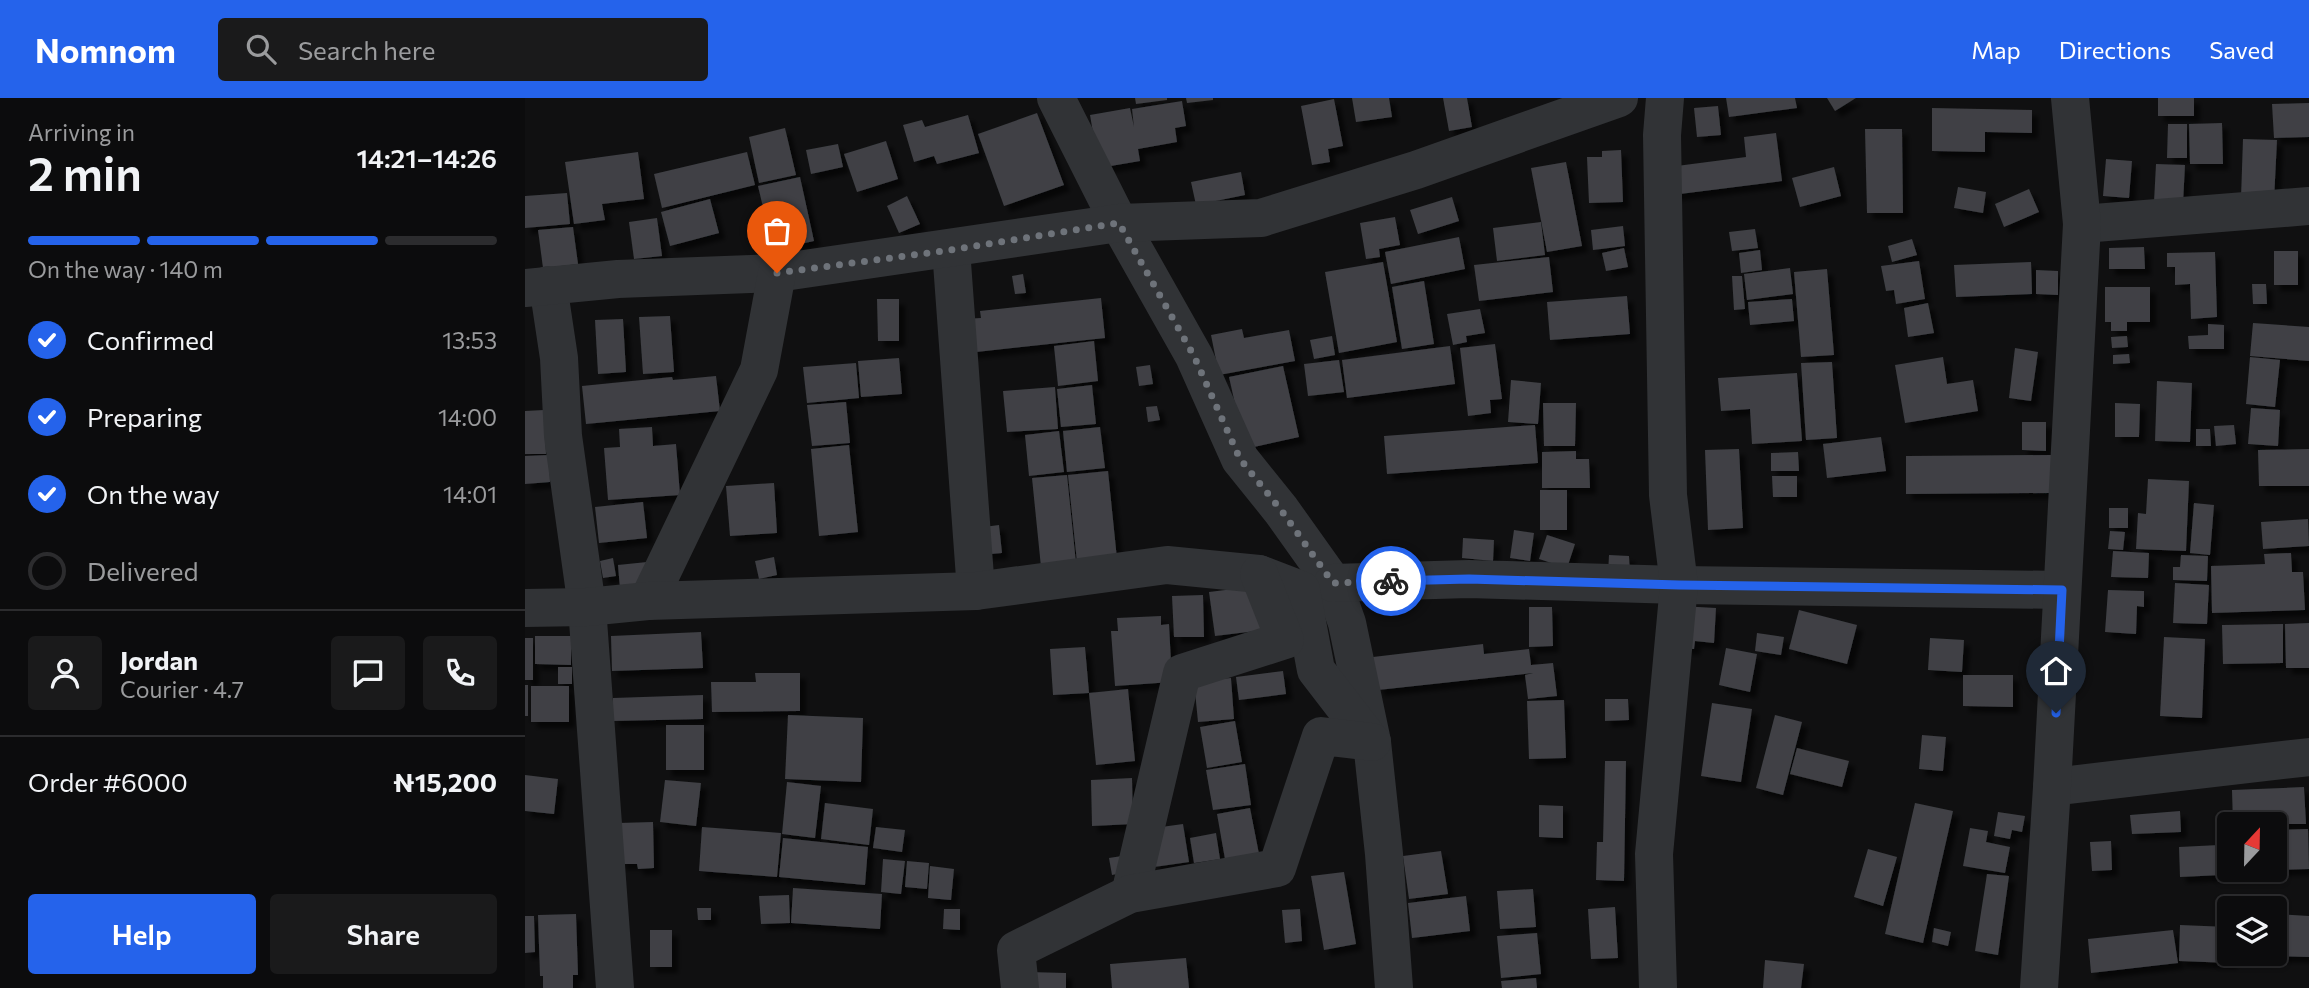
<!DOCTYPE html>
<meta charset="utf-8">
<style>
:root{--surface:#0c0c0d;--page:#1a1a1b;--text:#f1f3f6;--muted:#9a9b9d;--line:#2c2c2e;--accent:#2563eb}
body{margin:0;font-family:Commissioner,sans-serif;background:var(--page);color:var(--text);height:100vh;display:flex;flex-direction:column;font-size:26px;white-space:nowrap}
*{box-sizing:border-box;margin:0}
p{font-size:23px;color:var(--muted)}
.icon{flex:none;width:38px;height:38px;fill:none;stroke:currentColor;stroke-width:2;stroke-linecap:round;stroke-linejoin:round}
.map{position:relative;flex:1;overflow:hidden}
.drawer{display:flex;flex-direction:column;background:var(--surface);width:525px}
.drawer>*{flex:none}
.needle{width:46px;rotate:22deg}
.tools{position:absolute;left:1692px;top:714px;display:grid;gap:14px}
.tools a{display:grid;place-items:center;width:70px;height:70px;border-radius:7px;background:var(--surface);box-shadow:0 2px 5px #0004,0 0 0 2px var(--line);font-size:35px}
.pin{position:absolute;display:grid;place-items:center;width:60px;height:60px;color:#fff;margin:-72px -30px;border-radius:50% 50% 50% 0;rotate:-45deg;box-shadow:0 0 7px #0007}
.pin .icon{rotate:45deg}
.courier{position:absolute;display:grid;place-items:center;width:70px;height:70px;margin:-35px;border:5px solid #2563eb;border-radius:50%;background:#fff;color:#222;box-shadow:0 2px 9px #0007}
.headline em{font-style:normal;font-weight:600}
.headline div{display:flex;flex-direction:column-reverse}
.headline{display:flex;align-items:center;justify-content:space-between;height:119px;padding:0 28px}
h1{font-size:46px;font-weight:600;line-height:52px}
.bar{display:grid;grid-template-columns:repeat(4,1fr);gap:10px 7px;align-content:center;height:84px;padding:0 28px}
.bar i{height:9px;border-radius:5px;background:var(--line)}
.bar .current{background:var(--accent)}
.bar p{grid-column:span 4}
.line{display:flex;align-items:center;gap:18px;padding:0 28px;border-top:2px solid var(--line)}
.line div{flex:1}
.round{display:grid;place-items:center;flex:none;width:74px;height:74px;border-radius:7px;background:var(--page)}
ol{padding:0 28px;list-style:none}
li{display:flex;align-items:center;gap:21px;height:77px}
li p{margin-inline-start:auto}
li .icon{padding:7px;border-radius:50%;background:var(--accent);color:#fff;stroke-width:4}
li:last-child{color:var(--muted)}
li i{width:38px;height:38px;border:4px solid var(--line);border-radius:50%}
.cta{display:flex;gap:14px;margin-top:auto;padding:14px 28px}
.cta a{flex:1;height:80px;border-radius:7px;background:var(--accent);color:#fff;font-size:28px;font-weight:600;line-height:80px;text-align:center}
.cta a+a{background:var(--page);color:var(--text)}
header{display:flex;align-items:center;gap:42px;box-sizing:border-box;height:98px;padding:0 35px;background:var(--accent);color:#fff}
header strong{font-size:33px}
nav{display:flex;gap:38px;margin-inline-start:auto;font-size:24px}
.search{width:490px;height:63px;background:var(--page);display:flex;align-items:center;gap:18px;box-sizing:border-box;padding:0 24px;border-radius:7px;color:var(--muted);font-size:26px}
main{display:flex;flex:1;min-height:0}
.map>svg:first-child{display:block}
.building{fill:#3f4045;filter:url(#shadow)}
.lines{fill:none;stroke-linecap:round;stroke-linejoin:round}
.minor{stroke:#313336;stroke-width:38}
.done{stroke:#6e737a;stroke-width:7;stroke-dasharray:0 12.6}
.route{stroke:#2563eb;stroke-width:9}
</style>
<header>
<strong>Nomnom</strong>
<div class="search"><svg class="icon" aria-label="search" viewBox="0 0 24 24"><circle cx="10" cy="10" r="6"/><path d="M15 15l6 6"/></svg>Search here</div>
<nav><a>Map</a><a>Directions</a><a>Saved</a></nav>
</header>
<main>
<section class="drawer">
<div class="headline"><div><h1>2 min</h1><p>Arriving in</p></div><em>14:21–14:26</em></div>
<div class="bar"><i class="current"></i><i class="current"></i><i class="current"></i><i></i><p>On the way · 140 m</p></div>
<ol>
<li><svg class="icon" aria-label="check" viewBox="0 0 24 24"><path d="M5 12l5 5 9-10"/></svg>Confirmed<p>13:53</p></li>
<li><svg class="icon" aria-label="check" viewBox="0 0 24 24"><path d="M5 12l5 5 9-10"/></svg>Preparing<p>14:00</p></li>
<li><svg class="icon" aria-label="check" viewBox="0 0 24 24"><path d="M5 12l5 5 9-10"/></svg>On the way<p>14:01</p></li>
<li><i></i>Delivered</li>
</ol>
<div class="line" style="height:126px"><a class="round"><svg class="icon" aria-label="person" viewBox="0 0 24 24"><circle cx="12" cy="8" r="4"/><path d="M4 21q1-7 8-7t8 7"/></svg></a><div><b>Jordan</b><p>Courier · 4.7</p></div><a class="round"><svg class="icon" aria-label="chat" viewBox="0 0 24 24"><path d="M4 5h16v11H9l-5 4z"/></svg></a><a class="round"><svg class="icon" aria-label="phone" viewBox="0 0 24 24"><path d="M5 4h4l2 5-3 2q2 4 5 5l2-3 5 2v4C11 20 4 13 5 4z"/></svg></a></div>
<div class="line" style="height:91px"><div>Order #6000</div><b>₦15,200</b></div>
<div class="cta"><a>Help</a><a>Share</a></div>
</section>
<div class="map">
<svg width="1784" height="890" viewBox="0 0 1784 890">
<defs>
<filter id="shadow"><feDropShadow dx="6" dy="6" stdDeviation="2" flood-color="#0009"/></filter>
</defs>
<rect width="100%" height="100%" fill="#101011"/>
<!-- building -->
<g class="building">
<path d="M610 0H642V2L611 6Z"/>
<path d="M661 0H688V2L662 5Z"/>
<path d="M827 0H864L867 19 831 24Z"/>
<path d="M918 0H942L947 29 924 33Z"/>
<path d="M1201 0H1270L1272 10 1204 19Z"/>
<path d="M1302 0H1331L1310 13Z"/>
<rect x="1633" y="0" width="36" height="18"/>
<path d="M809 1 818 48 803 51 805 64 787 67 776 8Z"/>
<path d="M657 3 661 28 650 30 652 44 613 51 615 63 574 70 565 17 605 10 609 29 607 11Z"/>
<path d="M1784 5V39L1749 40 1747 6Z"/>
<path d="M1193 8 1196 37 1172 39 1169 10Z"/>
<path d="M1407 10 1507 12V35L1460 34V54L1407 53Z"/>
<path d="M512 15 539 87 479 108 453 36Z"/>
<path d="M443 17 454 55 412 66 409 58 389 64 378 27 397 22 400 29Z"/>
<path d="M1697 25 1698 66H1665L1664 26Z"/>
<path d="M1643 26H1662V60H1642Z"/>
<path d="M260 30 271 77 234 85 224 39Z"/>
<path d="M1340 31H1377L1378 115H1342Z"/>
<path d="M1251 35 1257 83 1147 97 1144 69 1221 59 1219 39Z"/>
<path d="M1718 41 1752 42 1749 102 1716 100Z"/>
<path d="M361 43 373 81 332 94 319 56Z"/>
<path d="M313 46 318 69 286 76 281 52Z"/>
<path d="M1096 52 1098 104 1064 105 1062 59H1077V53Z"/>
<path d="M113 54 119 101 77 106 80 122 49 126 40 64Z"/>
<path d="M222 54 230 87 137 110 129 76Z"/>
<path d="M1581 61 1607 63 1604 100 1578 98Z"/>
<path d="M1041 64 1057 148 1022 154 1006 70Z"/>
<path d="M1631 66 1660 67 1658 105 1629 104Z"/>
<path d="M1309 69 1316 98 1275 109 1267 80Z"/>
<path d="M716 74 720 97 671 107 666 84Z"/>
<path d="M275 79 289 143 248 152 233 88Z"/>
<path d="M1433 89 1461 94 1458 115 1429 110Z"/>
<path d="M1504 91 1514 114 1479 129 1470 106Z"/>
<path d="M42 95 45 126 0 130V98Z"/>
<path d="M382 98 395 126 374 135 362 108Z"/>
<path d="M927 99 934 123 893 136 885 112Z"/>
<path d="M185 101 194 135 145 148 136 114Z"/>
<path d="M870 119 875 147 854 151 855 159 841 161 835 125Z"/>
<path d="M132 120 137 158 109 161 104 124Z"/>
<path d="M1016 124 1020 157 972 163 968 130Z"/>
<path d="M1098 128 1100 148 1068 152 1066 132Z"/>
<path d="M48 129 53 166 18 170 13 132Z"/>
<path d="M1230 131 1233 150 1207 153 1204 134Z"/>
<path d="M934 139 940 171 866 186 860 154Z"/>
<path d="M1387 141 1392 157 1367 164 1363 148Z"/>
<path d="M1619 149 1620 171H1584V150Z"/>
<path d="M1099 150 1103 169 1081 173 1077 155Z"/>
<path d="M1235 152 1237 172 1216 175 1214 155Z"/>
<rect x="1749" y="153" width="24" height="34"/>
<path d="M1690 154 1692 219 1666 221 1665 186 1650 187V169H1642V155Z"/>
<path d="M1024 159 1028 194 954 203 949 167Z"/>
<path d="M1394 163 1400 201 1371 206 1369 192 1361 193 1356 168Z"/>
<path d="M858 164 872 244 814 255 800 174Z"/>
<path d="M1506 164 1507 196 1431 199 1429 167Z"/>
<path d="M1265 170 1268 196 1222 202 1219 176Z"/>
<path d="M1302 171 1309 257 1276 259 1269 174Z"/>
<path d="M1511 172 1533 173V197L1511 196Z"/>
<path d="M498 176 501 195 490 196 487 178Z"/>
<path d="M1207 178H1217L1220 211 1209 212Z"/>
<path d="M899 183 909 246 877 251 867 189Z"/>
<path d="M1727 186H1741L1742 206H1728Z"/>
<path d="M1580 189H1625V224H1602V233H1586V224H1580Z"/>
<path d="M1102 198 1105 236 1025 242 1022 204Z"/>
<path d="M576 200 580 240 442 255 438 221 456 220 455 213Z"/>
<path d="M352 201H374V243H353Z"/>
<path d="M1267 201 1269 223 1225 227 1223 204Z"/>
<path d="M1403 205 1409 235 1383 239 1379 210Z"/>
<path d="M955 211 960 235 941 238 942 244 928 247 922 216Z"/>
<path d="M145 218 149 274 118 276 114 219Z"/>
<path d="M98 221 101 274 73 276 70 222Z"/>
<path d="M1728 225 1784 229V263L1725 258Z"/>
<path d="M1683 226 1699 227V251H1664L1663 238 1683 237Z"/>
<path d="M717 231 719 240 764 232 770 263 694 277 686 237Z"/>
<path d="M807 238 810 257 789 261 785 242Z"/>
<path d="M1602 238 1603 249 1587 250 1586 239Z"/>
<path d="M569 243 573 283 533 288 529 248Z"/>
<path d="M970 246 977 301 965 302 966 315 943 318 935 250Z"/>
<path d="M925 248 930 286 822 300 817 262Z"/>
<path d="M1490 250 1513 254 1506 303 1484 300Z"/>
<path d="M1604 256 1605 265 1588 266V257Z"/>
<path d="M1418 259 1422 286 1448 282 1453 313 1380 325 1370 267Z"/>
<path d="M1725 259 1755 262 1750 309 1721 306Z"/>
<path d="M374 260 377 296 336 299 333 263Z"/>
<path d="M814 262 819 294 783 298 779 266Z"/>
<path d="M1307 264 1312 340 1281 342 1276 265Z"/>
<path d="M331 265 334 300 282 305 278 269Z"/>
<path d="M625 267 628 286 614 288 611 269Z"/>
<path d="M758 268 774 339 720 351 704 279Z"/>
<path d="M1272 275 1277 343 1227 346 1225 311 1196 313 1193 280Z"/>
<path d="M191 278 195 313 61 326 57 288 147 279 148 282Z"/>
<path d="M986 282 1016 285 1013 326 983 324Z"/>
<path d="M1632 283 1667 285 1665 344 1630 343Z"/>
<path d="M567 287 571 326 536 329 532 291Z"/>
<path d="M530 289 533 331 482 334 478 293Z"/>
<path d="M321 304 325 345 287 348 282 307Z"/>
<path d="M1018 305H1051L1050 348H1019Z"/>
<path d="M1590 305 1615 306 1614 339H1590Z"/>
<path d="M632 308 635 322 623 324 621 309Z"/>
<path d="M1726 310 1755 312 1753 348 1723 346Z"/>
<path d="M19 312 21 356H0V313Z"/>
<path d="M1497 324H1521V353L1497 352Z"/>
<path d="M1010 327 1013 365 862 376 859 338Z"/>
<path d="M1709 327 1711 346 1691 348 1689 328Z"/>
<path d="M127 329 128 348 151 346 155 397 83 402 79 350 95 349 94 331Z"/>
<path d="M575 329 580 370 542 374 538 333Z"/>
<path d="M1671 331H1685L1686 348H1671Z"/>
<path d="M534 333 539 374 504 378 500 337Z"/>
<path d="M1356 339 1361 373 1302 380 1298 346Z"/>
<path d="M324 347 333 434 294 438 286 351Z"/>
<path d="M1214 351 1218 430 1183 432 1180 352Z"/>
<path d="M1784 351V388H1734L1733 352Z"/>
<path d="M1051 353V361H1064L1065 390H1017V354Z"/>
<path d="M1273 354 1274 373H1246V355Z"/>
<path d="M24 357 25 384 0 386V358Z"/>
<path d="M1526 357 1527 395 1381 396V358Z"/>
<path d="M583 373 592 461 552 464 543 377Z"/>
<path d="M542 377 551 465 516 469 507 380Z"/>
<path d="M1247 378H1272V399H1248Z"/>
<path d="M1623 381 1664 383 1661 453 1611 451 1613 415 1621 416Z"/>
<path d="M249 385 252 435 205 438 201 388Z"/>
<rect x="1015" y="392" width="27" height="40"/>
<path d="M118 404 122 440 74 445 70 409Z"/>
<path d="M1669 405 1689 407 1685 457 1665 455Z"/>
<rect x="1584" y="410" width="19" height="20"/>
<path d="M1783 421 1784 448 1738 451 1736 424Z"/>
<path d="M474 427 477 455 454 457 451 430Z"/>
<path d="M989 432 1009 435 1005 463 985 460Z"/>
<path d="M1585 433 1600 434 1598 452 1583 451Z"/>
<path d="M1022 437 1050 446 1042 470 1014 461Z"/>
<path d="M938 440 969 442 968 463 937 460Z"/>
<path d="M1588 453 1624 455 1623 480 1586 479Z"/>
<path d="M1766 455 1767 474H1778L1780 512 1687 515 1686 468 1740 466 1739 456Z"/>
<path d="M1084 457 1104 458 1105 476H1083Z"/>
<path d="M1656 457 1683 458 1682 483 1648 482V469H1655Z"/>
<path d="M249 459 252 477 234 481 230 463Z"/>
<path d="M88 460 91 478 78 480 75 463Z"/>
<path d="M122 464 124 489 95 491 93 467Z"/>
<path d="M1650 485 1684 487 1682 526 1648 525Z"/>
<path d="M733 488 739 532 690 538 684 494Z"/>
<path d="M1583 492 1619 493V509L1612 508 1611 536 1580 534Z"/>
<path d="M678 497 679 539H649L647 498Z"/>
<path d="M1155 508 1191 510 1189 545 1170 543 1169 551 1153 550Z"/>
<path d="M1004 509H1027L1028 548 1004 549Z"/>
<path d="M1274 512 1332 527 1322 566 1264 551Z"/>
<path d="M636 518V527L644 526 647 584 590 588 586 533H593L592 520Z"/>
<path d="M1784 525V570H1761L1760 526Z"/>
<path d="M1758 526V565L1698 566 1697 527Z"/>
<path d="M176 534 178 570 87 573 86 538Z"/>
<path d="M1232 535 1259 539 1256 557 1230 553Z"/>
<path d="M10 538H46V567L10 566Z"/>
<path d="M1639 539 1680 541 1677 620 1635 618Z"/>
<rect x="0" y="540" width="8" height="42"/>
<path d="M1405 540 1439 542 1437 574 1403 572Z"/>
<path d="M958 546 959 556 1004 551 1006 567 1028 565 1032 598 1003 601 1000 577 1008 575 853 592 848 559Z"/>
<path d="M560 549 564 595 528 597 525 551Z"/>
<path d="M1201 550 1232 556 1225 594 1194 587Z"/>
<rect x="33" y="569" width="14" height="17"/>
<path d="M758 573 761 596 714 602 711 579Z"/>
<path d="M230 575H275V613L187 614 186 584H231Z"/>
<path d="M1438 577H1488V609L1438 608Z"/>
<path d="M706 580 709 621 673 624 669 583Z"/>
<rect x="0" y="587" width="3" height="31"/>
<rect x="6" y="588" width="38" height="36"/>
<path d="M603 591 610 663 571 667 564 595Z"/>
<path d="M178 597V621L88 623V600Z"/>
<path d="M1080 601H1103L1104 622 1080 623Z"/>
<path d="M1039 602 1041 660 1004 661 1002 603Z"/>
<path d="M1187 605 1227 611 1216 684 1176 678Z"/>
<path d="M263 617 338 620 336 684 260 681Z"/>
<path d="M1250 617 1277 624 1258 697 1231 690Z"/>
<path d="M710 623 717 664 682 670 675 629Z"/>
<rect x="141" y="627" width="38" height="45"/>
<path d="M1397 637 1421 639 1418 673 1394 671Z"/>
<path d="M1272 650 1324 663 1317 689 1265 676Z"/>
<path d="M1080 663H1101L1099 783 1071 782 1072 744H1078Z"/>
<path d="M720 666 726 707 688 712 681 672Z"/>
<path d="M0 677 33 681 29 716 0 713Z"/>
<path d="M607 680 608 726 567 728 566 682Z"/>
<path d="M140 682 176 685 171 728 135 724Z"/>
<path d="M262 684 296 688 290 740 257 736Z"/>
<path d="M1779 689 1781 726H1708L1707 692Z"/>
<path d="M300 705 348 711 344 747 296 741Z"/>
<path d="M1390 705 1428 713 1398 845 1360 836Z"/>
<path d="M1014 707 1038 708V740L1014 739Z"/>
<path d="M725 710 734 756 700 761 692 716Z"/>
<path d="M1655 713 1656 734 1607 736 1605 717Z"/>
<path d="M1473 714 1500 718 1497 734 1487 732 1485 741 1469 738Z"/>
<path d="M128 724 129 770 113 771 112 766H95L93 725Z"/>
<path d="M658 726 664 764 629 769 622 731Z"/>
<path d="M177 729 256 735 252 779 174 773Z"/>
<path d="M351 729 380 732 377 754 348 750Z"/>
<path d="M1445 730 1463 733 1461 744 1485 749 1480 775 1438 768Z"/>
<path d="M1783 731 1784 771 1750 772V732Z"/>
<path d="M691 735 695 761 669 765 665 740Z"/>
<path d="M258 740 343 749 340 787 254 779Z"/>
<path d="M1586 743 1587 772 1567 773 1565 744Z"/>
<path d="M1694 747 1696 777 1655 779 1654 749Z"/>
<path d="M1343 751 1372 759 1358 808 1329 799Z"/>
<path d="M916 753 923 796 884 801 878 758Z"/>
<path d="M603 757 607 773 587 777 584 760Z"/>
<path d="M358 761 380 763 376 796 356 794Z"/>
<path d="M382 763 404 765 402 791 380 789Z"/>
<path d="M405 768 429 771 426 802 403 800Z"/>
<path d="M819 774 831 846 799 852 786 778Z"/>
<path d="M1462 776 1484 778 1473 857 1450 853Z"/>
<path d="M268 790 357 796 355 831 266 825Z"/>
<path d="M1008 791 1011 829 975 831 972 793Z"/>
<path d="M264 797 265 825 236 826 234 798Z"/>
<path d="M941 798 945 833 887 840 883 805Z"/>
<path d="M1090 809 1093 860 1066 861 1063 811Z"/>
<path d="M172 810H186V822H173Z"/>
<path d="M419 811H435V832L418 831Z"/>
<path d="M775 811 777 843 760 845 757 812Z"/>
<path d="M51 816 53 877H48V890H18V878H15L13 817Z"/>
<path d="M1751 816 1784 818V859L1744 858 1745 856H1750Z"/>
<path d="M0 818H9L10 854 0 855Z"/>
<path d="M1655 827 1704 829 1706 865 1654 863Z"/>
<path d="M1409 830 1426 834 1423 848 1407 844Z"/>
<rect x="125" y="832" width="22" height="37"/>
<path d="M1648 832 1653 865 1566 875 1563 841Z"/>
<path d="M1012 835 1016 876 976 880 972 838Z"/>
<path d="M661 860 664 890H587L585 866Z"/>
<path d="M1240 862 1279 866 1276 890H1238Z"/>
<path d="M503 874 541 875V890H503Z"/>
<path d="M1011 880 1012 890H977L976 883Z"/>
</g>
<g class="lines">
<!-- minor -->
<g class="minor">
<path d="M531 0 594 125 669 258 715 361 756 412 808 485 822 525 847 644 859 756 869 890"/>
<path d="M1557 126 1784 108"/>
<path d="M426 151 451 493"/>
<path d="M23 187 34 260 38 338 62 509 90 890"/>
<path d="M0 190 93 181 252 175 594 125 736 120 891 72 1094 0"/>
<path d="M808 485 944 481 1154 487 1537 492"/>
<path d="M123 503 234 272 252 175"/>
<path d="M0 510 62 509 123 503 451 493 642 467 734 476 776 492 791 572 841 637"/>
<path d="M1527 689 1784 659"/>
<path d="M605 796 657 575 760 542 734 476"/>
<path d="M495 890 491 852 605 796 752 770 796 638 847 644"/>
<path d="M1133 890 1129 756 1154 487 1143 397 1137 37 1140 0"/>
<path d="M1514 890 1527 689 1557 126 1545 0"/>
</g>
</g>
<g class="lines">
<!-- done -->
<path class="done" d="M252 175 426 152 594 125 669 258 715 361 756 412 808 485 866 483"/>
<!-- route -->
<path class="route" d="M866 483 944 481 1154 487 1537 492 1531 615"/>
</g>
</svg>
<div class="tools">
<a><svg class="needle" viewBox="-14 -14 28 28"><path d="M0-13l5 13h-10z" fill="#e53935"/><path d="M0 13l5-13h-10z" fill="#9a9b9d"/></svg></a>
<a><svg class="icon" aria-label="layers" viewBox="0 0 24 24"><path d="M12 4l9 5-9 5-9-5zM3 14l9 5 9-5"/></svg></a>
</div>
<div class="pin" style="left:252px;top:175px;background:#ea580c"><svg class="icon" aria-label="bag" viewBox="0 0 24 24"><path d="M5 8h14l-1 12H6zM9 8a3 3 0 0 1 6 0"/></svg></div>
<div class="pin" style="left:1531px;top:615px;background:#1f2937"><svg class="icon" aria-label="home" viewBox="0 0 24 24"><path d="M3 11l9-7 9 7M6 9v11h12V9"/></svg></div>
<div class="courier" style="left:866px;top:483px"><svg class="icon" aria-label="bike" viewBox="0 0 24 24"><circle cx="6" cy="16" r="4"/><circle cx="18" cy="16" r="4"/><path d="M6 16l4-8h5l3 8M10 8l3 8H6M13 5h3"/></svg></div>
</div>
</main>
